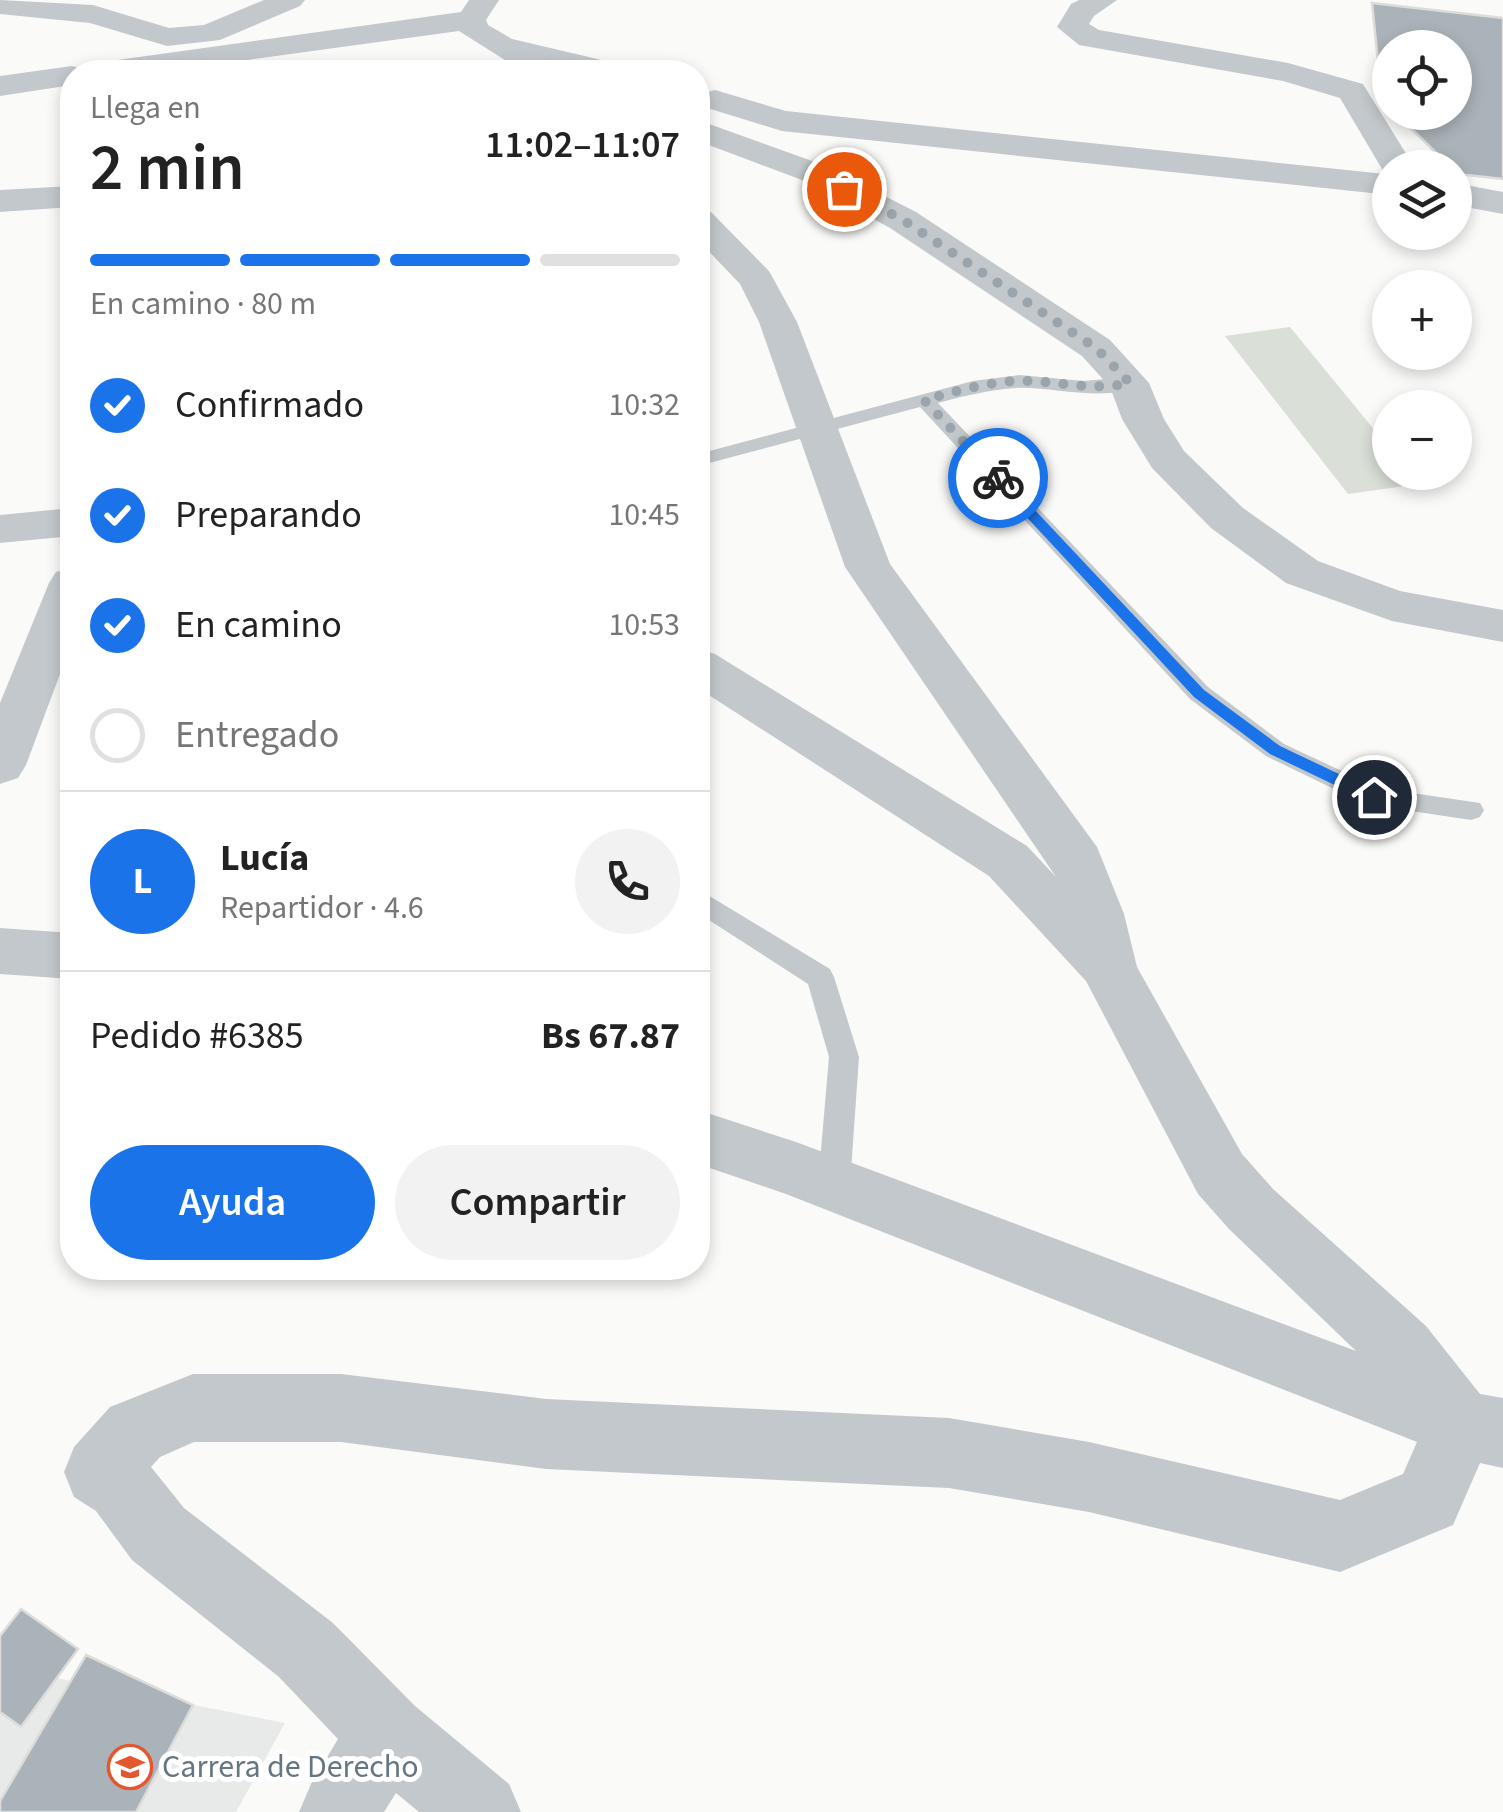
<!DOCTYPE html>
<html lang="es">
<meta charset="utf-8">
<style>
:root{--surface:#fff;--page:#f2f2f2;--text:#222;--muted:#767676;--line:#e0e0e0;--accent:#1a73e8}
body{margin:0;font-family:"Source Sans 3",sans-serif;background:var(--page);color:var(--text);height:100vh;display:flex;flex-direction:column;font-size:38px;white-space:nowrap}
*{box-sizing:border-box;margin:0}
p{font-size:32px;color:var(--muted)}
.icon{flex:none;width:55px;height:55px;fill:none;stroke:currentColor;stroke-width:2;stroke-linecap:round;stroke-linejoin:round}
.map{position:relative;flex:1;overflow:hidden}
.panel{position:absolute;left:60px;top:60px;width:650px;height:1220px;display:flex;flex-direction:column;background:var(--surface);border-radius:40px;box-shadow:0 5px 15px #0003}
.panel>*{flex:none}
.tools{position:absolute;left:1372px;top:30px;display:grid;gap:20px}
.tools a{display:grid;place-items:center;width:100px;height:100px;border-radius:50%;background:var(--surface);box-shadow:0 5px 15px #0003;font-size:50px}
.pin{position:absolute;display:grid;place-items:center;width:85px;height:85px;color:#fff;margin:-42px;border:5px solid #fff;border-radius:50%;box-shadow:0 2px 10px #0007}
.courier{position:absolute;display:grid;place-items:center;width:100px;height:100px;margin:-50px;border:8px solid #1a73e8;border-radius:50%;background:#fff;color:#222;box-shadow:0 2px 12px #0007}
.headline em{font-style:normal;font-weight:600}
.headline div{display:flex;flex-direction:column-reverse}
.headline{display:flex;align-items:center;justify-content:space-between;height:170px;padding:0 30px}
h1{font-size:65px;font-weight:600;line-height:75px}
.bar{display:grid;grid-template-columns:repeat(4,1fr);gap:15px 10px;align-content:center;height:120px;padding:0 30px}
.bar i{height:12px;border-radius:8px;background:var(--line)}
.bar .on{background:var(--accent)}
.bar p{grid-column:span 4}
.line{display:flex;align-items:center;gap:25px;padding:0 30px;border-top:2px solid var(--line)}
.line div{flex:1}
.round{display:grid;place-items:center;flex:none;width:105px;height:105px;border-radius:52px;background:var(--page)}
ol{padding:0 30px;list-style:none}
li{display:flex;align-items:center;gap:30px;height:110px}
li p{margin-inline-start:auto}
li .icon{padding:10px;border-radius:50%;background:var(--accent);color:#fff;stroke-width:4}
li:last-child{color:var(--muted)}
li i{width:55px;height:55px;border:5px solid var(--line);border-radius:50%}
.cta{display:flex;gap:20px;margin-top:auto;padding:20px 30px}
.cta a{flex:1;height:115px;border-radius:60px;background:var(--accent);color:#fff;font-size:40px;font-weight:600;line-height:115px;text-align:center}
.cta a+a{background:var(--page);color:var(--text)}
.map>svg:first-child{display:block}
.built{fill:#e8e9e9}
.green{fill:#dadfd7}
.building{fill:#aab3b9;stroke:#dcdcda;stroke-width:2.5}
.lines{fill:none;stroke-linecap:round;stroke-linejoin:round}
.lane{fill:#c3c8cc;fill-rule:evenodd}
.street{fill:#c3c8cc;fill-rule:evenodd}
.route{fill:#1a73e8}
.done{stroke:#99a4ac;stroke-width:10;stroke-dasharray:0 18}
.labels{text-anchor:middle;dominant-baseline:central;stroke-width:10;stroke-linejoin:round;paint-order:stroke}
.near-poi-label{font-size:32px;fill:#657683;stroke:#fff;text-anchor:start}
</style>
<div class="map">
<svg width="1503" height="1812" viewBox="0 0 1503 1812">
<rect width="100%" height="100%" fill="#fafaf8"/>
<!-- built -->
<path class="built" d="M0 1667 285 1723 236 1812H0Z"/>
<!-- green -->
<path class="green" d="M1290 327 1390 449V472L1409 473 1419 484 1348 494 1225 336Z"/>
<!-- building -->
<g class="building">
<path d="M1372 3 1503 18V179L1458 174 1394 112H1455V48H1390V109L1382 101Z"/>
<path d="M21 1609 78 1649 21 1727 0 1712V1636Z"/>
<path d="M86 1655 193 1705 136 1812H0V1801Z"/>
</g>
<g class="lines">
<!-- lane -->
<g class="lane">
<path d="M1020 375 1083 381 1129 377 1139 383C1114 405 1047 385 1015 388 989 390 963 396 938 403L1208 687 1284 744 1378 788 1480 803 1484 810 1480 817 1471 820 1365 804 1266 756 1190 699 920 407 698 466V454L973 381Z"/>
<path d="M698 889 830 969 834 977 859 1057 850 1185 845 1195 834 1199 823 1195 818 1185 829 1057 808 984 698 913Z"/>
</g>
<!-- street -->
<g class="street">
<path d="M0 0 93 5 169 28 204 25 264 0H305L300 6 220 40 167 46 90 23 0 14Z"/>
<path d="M469 0H499L486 20 488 25 512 39 623 65 628 72H575L560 69 561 72H524L459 31 160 72H72V85L0 96V76L72 66 82 69 96 63 461 12Z"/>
<path d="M1079 0H1117L1094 16 1089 24 1099 30 1288 63 1363 84 1415 168H1390V195L782 131 704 107 699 100 704 93 715 90 786 111 1385 174 1340 98 1283 81 1079 45 1057 27 1071 4Z"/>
<path d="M698 120 826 166 916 212 1110 340 1149 383 1164 419 1184 451 1243 508 1318 561 1400 591 1503 610V642L1392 621 1286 583 1211 528 1152 468 1122 419 1110 387 1082 356 890 228 802 180 698 141Z"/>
<path d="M1455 183 1503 192V214L1455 205Z"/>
<path d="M72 186V207L0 212V190Z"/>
<path d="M698 209 711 212 769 271 797 322 890 564 1097 847 1124 914 1137 967 1242 1154 1273 1189 1426 1326 1480 1394 1503 1398V1468L1480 1463 1453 1525 1340 1572 1089 1512 949 1488 546 1469 341 1442H194L160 1457 151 1467 184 1508 333 1623 415 1706 509 1784 521 1812H419L396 1793 384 1812H299L311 1784 338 1739 279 1677 132 1560 96 1511 74 1497 64 1472 74 1447 110 1407 193 1374H341L546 1399 949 1418 1089 1442 1340 1500 1403 1474 1417 1442 786 1194 698 1164V1110L796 1142 1356 1351 1229 1229 1198 1194 1086 981 989 876 698 688V649L715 654 1027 846 1056 877 845 567 759 322 740 284 698 240Z"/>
<path d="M72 508V536L0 543V515Z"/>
<path d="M72 568V642L26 765 18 778 0 784V703L49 583 56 572Z"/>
<path d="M0 928 72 933V979L0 974Z"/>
</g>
</g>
<!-- route -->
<path class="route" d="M993 475H1002L1204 690 1280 746 1379 793V801H1368L1270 754 1194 697 993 481Z"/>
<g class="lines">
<!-- done -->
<path class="done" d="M844 189 903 220 1096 348 1130 383C1091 392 1056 380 1018 381 986 382 955 392 924 400L998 478"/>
</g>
<!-- icons -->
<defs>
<symbol id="university-ring" viewBox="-11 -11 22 22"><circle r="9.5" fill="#fff" stroke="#e4572e" stroke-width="1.5"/><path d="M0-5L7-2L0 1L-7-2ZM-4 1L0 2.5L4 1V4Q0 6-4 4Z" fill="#e4572e"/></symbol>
</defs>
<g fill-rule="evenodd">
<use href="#university-ring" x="105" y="1742" width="50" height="50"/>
</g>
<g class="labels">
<!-- near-poi labels -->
<g class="near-poi-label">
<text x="162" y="1767">Carrera de Derecho</text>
</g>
</g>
</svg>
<div class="tools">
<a><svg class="icon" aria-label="locate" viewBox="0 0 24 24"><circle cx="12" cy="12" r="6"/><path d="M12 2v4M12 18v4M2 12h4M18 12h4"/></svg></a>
<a><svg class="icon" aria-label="layers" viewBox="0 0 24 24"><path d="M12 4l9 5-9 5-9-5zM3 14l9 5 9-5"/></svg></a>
<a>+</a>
<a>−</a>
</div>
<div class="pin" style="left:844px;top:189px;background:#ea580c"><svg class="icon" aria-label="bag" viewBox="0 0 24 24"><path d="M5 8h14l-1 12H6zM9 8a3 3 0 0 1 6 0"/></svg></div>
<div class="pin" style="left:1374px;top:797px;background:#1f2937"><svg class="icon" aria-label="home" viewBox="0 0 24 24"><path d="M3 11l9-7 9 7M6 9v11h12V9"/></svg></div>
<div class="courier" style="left:998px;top:478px"><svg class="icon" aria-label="bike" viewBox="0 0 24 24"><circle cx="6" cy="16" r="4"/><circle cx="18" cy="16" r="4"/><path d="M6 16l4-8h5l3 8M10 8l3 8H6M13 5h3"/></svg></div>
<section class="panel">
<div class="headline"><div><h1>2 min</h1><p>Llega en</p></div><em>11:02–11:07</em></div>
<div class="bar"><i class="on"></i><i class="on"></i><i class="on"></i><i></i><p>En camino · 80 m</p></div>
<ol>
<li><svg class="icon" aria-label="check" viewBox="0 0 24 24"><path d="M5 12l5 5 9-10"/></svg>Confirmado<p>10:32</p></li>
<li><svg class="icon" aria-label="check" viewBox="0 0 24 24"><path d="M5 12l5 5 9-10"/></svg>Preparando<p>10:45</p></li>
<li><svg class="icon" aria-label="check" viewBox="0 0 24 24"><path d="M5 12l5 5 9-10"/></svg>En camino<p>10:53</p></li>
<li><i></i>Entregado</li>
</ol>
<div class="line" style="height:180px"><b class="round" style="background:var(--accent);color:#fff">L</b><div><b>Lucía</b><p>Repartidor · 4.6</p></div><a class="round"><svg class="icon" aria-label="phone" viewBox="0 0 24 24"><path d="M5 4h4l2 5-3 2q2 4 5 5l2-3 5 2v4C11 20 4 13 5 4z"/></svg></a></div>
<div class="line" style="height:130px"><div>Pedido #6385</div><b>Bs 67.87</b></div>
<div class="cta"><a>Ayuda</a><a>Compartir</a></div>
</section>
</div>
